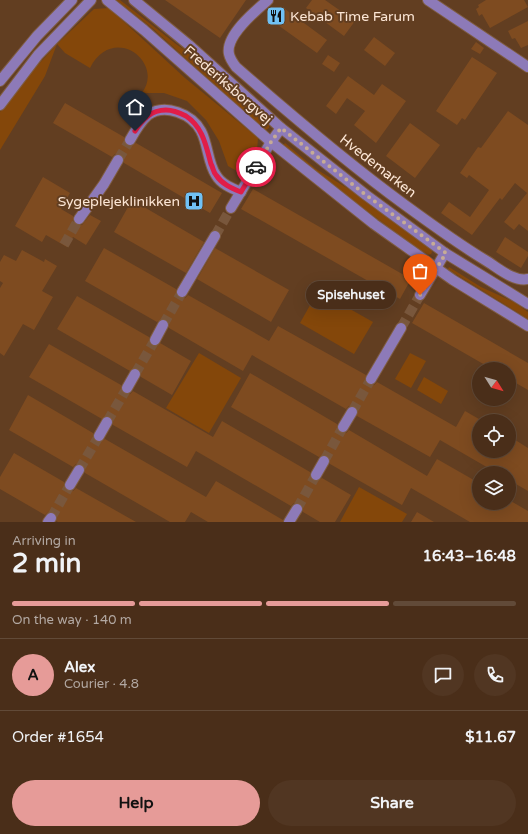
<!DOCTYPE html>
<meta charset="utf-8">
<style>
:root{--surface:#4a2e19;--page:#513622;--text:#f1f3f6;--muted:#b2a8a2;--line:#614a38;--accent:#e69b98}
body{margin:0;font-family:"Varela Round",sans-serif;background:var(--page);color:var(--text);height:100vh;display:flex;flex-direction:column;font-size:15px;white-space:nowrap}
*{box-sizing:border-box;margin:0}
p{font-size:13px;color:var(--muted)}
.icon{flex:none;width:22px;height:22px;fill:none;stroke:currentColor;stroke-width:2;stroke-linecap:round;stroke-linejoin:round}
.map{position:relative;height:522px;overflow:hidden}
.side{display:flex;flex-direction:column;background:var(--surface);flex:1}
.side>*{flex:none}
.needle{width:26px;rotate:127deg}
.fabs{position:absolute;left:472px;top:362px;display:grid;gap:8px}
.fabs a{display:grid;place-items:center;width:44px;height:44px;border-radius:50%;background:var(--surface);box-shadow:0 4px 16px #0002,0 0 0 1px var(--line);font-size:20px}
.pin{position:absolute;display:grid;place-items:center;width:34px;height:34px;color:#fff;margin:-41px -17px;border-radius:50% 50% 50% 0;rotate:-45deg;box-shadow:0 0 4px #0007}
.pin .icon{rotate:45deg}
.courier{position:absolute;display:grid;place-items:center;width:40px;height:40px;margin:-20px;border:3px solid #e11d48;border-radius:50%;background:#fff;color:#222;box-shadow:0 1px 5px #0007}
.bubble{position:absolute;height:28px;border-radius:14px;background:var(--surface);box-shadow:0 4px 16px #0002,0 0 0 1px var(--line);font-size:13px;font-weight:700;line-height:28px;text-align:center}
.overview em{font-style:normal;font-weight:700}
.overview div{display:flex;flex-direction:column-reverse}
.overview{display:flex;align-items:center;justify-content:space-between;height:68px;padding:0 12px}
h1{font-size:26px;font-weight:700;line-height:30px}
.bar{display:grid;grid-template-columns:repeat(4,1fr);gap:6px 4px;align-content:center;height:48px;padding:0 12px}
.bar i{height:5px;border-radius:3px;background:var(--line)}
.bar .selected{background:var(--accent)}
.bar p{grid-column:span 4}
.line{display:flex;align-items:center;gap:10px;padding:0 12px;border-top:1px solid var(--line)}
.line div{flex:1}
.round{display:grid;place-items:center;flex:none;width:42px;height:42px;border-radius:21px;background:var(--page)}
.button{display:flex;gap:8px;margin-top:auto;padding:8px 12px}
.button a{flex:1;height:46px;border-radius:24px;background:var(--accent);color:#111;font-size:16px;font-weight:700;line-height:46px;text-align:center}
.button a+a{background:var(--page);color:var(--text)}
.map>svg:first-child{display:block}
.green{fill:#84470a}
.building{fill:#7e4b20}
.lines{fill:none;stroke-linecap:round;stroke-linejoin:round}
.minor-tunnel{stroke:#79573c;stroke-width:10;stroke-dasharray:10 5;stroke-linecap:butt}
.minor-casing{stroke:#7e5c41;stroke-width:12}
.minor{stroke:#8d7ab8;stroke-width:10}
.done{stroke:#c6ab96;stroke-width:4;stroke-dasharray:0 7.2}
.route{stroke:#e11d48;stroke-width:5}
.labels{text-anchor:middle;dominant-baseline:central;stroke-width:4;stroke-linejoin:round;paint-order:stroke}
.poi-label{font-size:14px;fill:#fce6d5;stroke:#623e21;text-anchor:start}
.street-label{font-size:14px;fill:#fce6d5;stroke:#623e21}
</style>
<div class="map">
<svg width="528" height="522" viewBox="0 0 528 522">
<rect width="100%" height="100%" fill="#623e21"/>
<!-- green -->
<g class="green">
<path d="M116 0H120L176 44 196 58 269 123V128L266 130 262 127 152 28Z"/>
<path d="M109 8 185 78 258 138 257 151 243 172 235 170 228 166 219 141 206 120 187 101 164 93H142C165 62 113 23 90 68L65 53 57 44 45 76 0 150V112L24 80 57 44 94 9Z"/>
<path d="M285 143 316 169 352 191 431 249 432 252 431 254 428 255 416 247 334 187 283 146Z"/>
<path d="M449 267 481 287 514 302 528 312V319L449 270 448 269Z"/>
<path d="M318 291 373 322 354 354 300 323Z"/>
<path d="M199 353 241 378 209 433 166 408Z"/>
<path d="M410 353 426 361 411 388 395 379Z"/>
<path d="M424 377 448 391 441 404 417 390Z"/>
<path d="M359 487 407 514 402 522H340Z"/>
</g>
<!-- building -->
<g class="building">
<path d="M165 0H246L220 38Z"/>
<path d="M312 0H325L355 21 344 36 306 8Z"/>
<path d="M486 0H524L528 7 490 28 482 14 479 16 476 9 479 7 478 5Z"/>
<path d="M285 9 327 40 317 53 275 23Z"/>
<path d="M528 21V45L521 48 515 38 512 39 508 31Z"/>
<path d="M374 37 395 53 385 66 364 50Z"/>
<path d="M476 42 484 48 480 54 471 49Z"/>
<path d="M328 55 340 63 334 72 322 64Z"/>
<path d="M472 57 497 73 465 120 462 118 457 125 436 111Z"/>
<path d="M348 76 374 95 382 84 406 101 376 143 354 125 365 111 347 98 336 114 326 106Z"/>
<path d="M65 103 124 137V140L127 145 130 146 136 143 222 193 210 213 124 163V157L121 154H115L112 157 53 123Z"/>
<path d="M508 111 528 125V231L519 224 514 230 504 222 527 193 515 183 502 200 500 198 472 235 441 213 449 202 470 217 489 190 469 175 467 178 460 173 478 147 481 148Z"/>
<path d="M410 123 440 145 415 178 386 156Z"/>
<path d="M43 177 70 193 61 209 73 216V221L75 224 79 225H82L90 215 101 221 86 245 73 237 67 247 46 235 42 242 15 226Z"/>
<path d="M253 189 411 279 400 299 241 209Z"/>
<path d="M132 200 204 242 186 273 114 232Z"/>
<path d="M505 237 528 252V256L521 268 496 252Z"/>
<path d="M104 248 176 289V295L179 298H185L188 295 269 341 278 326 366 375 365 382 368 385H374L377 382 456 427 465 411 479 419V451H509V436L528 448V491L509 480V473H497L440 440 430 457 357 416 358 409 355 406H349L346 409 252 355 243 371 169 328V324L166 319H162L157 322 85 281Z"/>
<path d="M215 248 289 290 271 322 197 279Z"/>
<path d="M22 250 44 262 45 259 57 266 42 291 53 297 34 330 23 324 4 356 0 353V288L3 283 0 281V262L4 255 16 261Z"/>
<path d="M77 296 149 337V341L152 346H156L160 343 191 361 172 395 141 377V374L139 369 135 368 130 371 57 329Z"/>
<path d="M424 303 528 363V390L509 379V369H492L412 323Z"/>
<path d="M49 344 121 385V391L124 394H130L133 391 213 437 222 421 310 472V475L312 480 316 481 322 478 351 495 335 522H320L303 512V506L300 503H294L291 506 196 451 187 467 113 425V422L111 417 107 416 102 419 29 377Z"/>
<path d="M250 373 337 424V430L340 433H346L349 430 427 476 437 459 479 483V503H509V500L528 511V522H470L411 488 402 505 330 464V458L328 456 324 455 319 457 231 407Z"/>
<path d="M28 395 93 433V436L95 441 99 442 105 439 206 497 216 481 283 520V522H208L191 512 185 522H170L85 473V467L82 464H76L73 467 9 430Z"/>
<path d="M14 453 64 482V488L67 491H73L76 488 136 522H58L56 521 57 516 55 513 49 512 45 515 0 489V477Z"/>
<path d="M417 512 434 522H411Z"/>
</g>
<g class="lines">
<!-- minor-tunnel -->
<g class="minor-tunnel">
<path d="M118 160 130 140"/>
<path d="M215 236 231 208"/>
<path d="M64 245 79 219"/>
<path d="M163 325 182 292"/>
<path d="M401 328 420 295"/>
<path d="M135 374 155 340"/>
<path d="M352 412 371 379"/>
<path d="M107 422 127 388"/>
<path d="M324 461 343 427"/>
<path d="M79 470 99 436"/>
<path d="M297 509 316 475"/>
<path d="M51 518 70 485"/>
</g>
<defs>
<g id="minor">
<path d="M107 0 144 30 271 142 374 224 453 280 528 326"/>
<path d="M134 0 189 45 281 128 366 195 445 253 528 304"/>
<path d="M268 0C255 11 225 36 229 54 230 59 233 63 236 67 291 115 346 162 405 205 431 224 457 243 485 260 497 267 513 282 528 279"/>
<path d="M428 0 528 67"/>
<path d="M0 81 37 36 72 0"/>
<path d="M0 105 38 55 91 0"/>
<path d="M130 140C135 131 140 122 148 115 165 103 192 114 201 131 208 144 208 164 216 175 221 184 231 188 241 192"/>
<path d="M231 208 271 142 281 128"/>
<path d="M79 219 104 184 118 160"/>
<path d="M182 292 215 236"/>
<path d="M420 295 445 253"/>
<path d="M155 340 163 325"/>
<path d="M371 379 401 328"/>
<path d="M127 388 135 374"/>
<path d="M343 427 352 412"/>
<path d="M99 436 107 422"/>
<path d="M316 475 324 461"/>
<path d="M70 485 79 470"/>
<path d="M48 522 51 518"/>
<path d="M289 522 297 509"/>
</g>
</defs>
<!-- minor casing -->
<use href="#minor" class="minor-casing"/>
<!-- minor -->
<use href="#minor" class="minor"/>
</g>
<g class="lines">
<!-- done -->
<path class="done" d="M256 167 271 142 281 128 366 195 446 253 420 295"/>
<!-- route -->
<path class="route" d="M135 131C143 119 151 110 166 110 174 110 180 113 186 116 203 127 206 146 211 164 213 167 213 172 216 175 222 184 231 188 241 192L256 167"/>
</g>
<!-- icons -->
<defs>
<symbol id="restaurant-square" viewBox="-11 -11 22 22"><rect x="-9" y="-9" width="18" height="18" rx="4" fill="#70c1f4" stroke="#623e21"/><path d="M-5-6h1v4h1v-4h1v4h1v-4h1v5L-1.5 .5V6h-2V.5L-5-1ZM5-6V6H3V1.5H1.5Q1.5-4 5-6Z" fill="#111"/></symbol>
<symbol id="hospital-square" viewBox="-11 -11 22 22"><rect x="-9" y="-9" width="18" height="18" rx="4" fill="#70c1f4" stroke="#623e21"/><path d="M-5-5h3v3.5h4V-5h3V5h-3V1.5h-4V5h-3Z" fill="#111"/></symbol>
</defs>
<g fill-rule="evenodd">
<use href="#restaurant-square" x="265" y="5" width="22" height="22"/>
<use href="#hospital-square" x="183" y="190" width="22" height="22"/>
</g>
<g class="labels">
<!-- poi labels -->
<g class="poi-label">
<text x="290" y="16">Kebab Time Farum</text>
<text x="180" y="201" text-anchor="end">Sygeplejeklinikken</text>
</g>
<!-- street labels -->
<g class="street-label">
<text transform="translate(228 85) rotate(41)">Frederiksborgvej</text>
<text transform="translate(378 166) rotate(38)">Hvedemarken</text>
</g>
</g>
</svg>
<div class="fabs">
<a><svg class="needle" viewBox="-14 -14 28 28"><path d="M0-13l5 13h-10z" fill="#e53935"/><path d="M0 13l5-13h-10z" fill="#b2a8a2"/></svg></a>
<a><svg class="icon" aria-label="locate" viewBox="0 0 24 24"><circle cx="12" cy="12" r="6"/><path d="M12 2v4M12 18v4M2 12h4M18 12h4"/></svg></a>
<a><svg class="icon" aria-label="layers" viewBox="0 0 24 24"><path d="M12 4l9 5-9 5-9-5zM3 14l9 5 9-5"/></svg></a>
</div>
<div class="pin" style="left:420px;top:295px;background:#ea580c"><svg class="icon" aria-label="bag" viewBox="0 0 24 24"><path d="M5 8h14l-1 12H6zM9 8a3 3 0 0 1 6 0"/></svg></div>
<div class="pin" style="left:135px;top:131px;background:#1f2937"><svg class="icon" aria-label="home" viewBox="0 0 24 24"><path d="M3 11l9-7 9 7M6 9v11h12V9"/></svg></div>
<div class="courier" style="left:256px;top:167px"><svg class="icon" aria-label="car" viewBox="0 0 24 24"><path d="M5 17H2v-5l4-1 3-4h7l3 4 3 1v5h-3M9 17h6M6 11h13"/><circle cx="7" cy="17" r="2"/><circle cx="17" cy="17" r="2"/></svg></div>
<div class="bubble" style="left:306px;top:281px;width:90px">Spisehuset</div>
</div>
<section class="side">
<div class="overview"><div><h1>2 min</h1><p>Arriving in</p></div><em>16:43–16:48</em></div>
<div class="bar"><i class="selected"></i><i class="selected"></i><i class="selected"></i><i></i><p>On the way · 140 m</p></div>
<div class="line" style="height:72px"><b class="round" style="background:var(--accent);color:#111">A</b><div><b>Alex</b><p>Courier · 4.8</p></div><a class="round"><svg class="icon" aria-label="chat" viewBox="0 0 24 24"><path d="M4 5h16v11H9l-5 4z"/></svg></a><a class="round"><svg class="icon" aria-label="phone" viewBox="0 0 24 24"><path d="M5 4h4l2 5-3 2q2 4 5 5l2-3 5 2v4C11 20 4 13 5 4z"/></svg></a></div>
<div class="line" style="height:52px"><div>Order #1654</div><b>$11.67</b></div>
<div class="button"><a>Help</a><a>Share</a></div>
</section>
